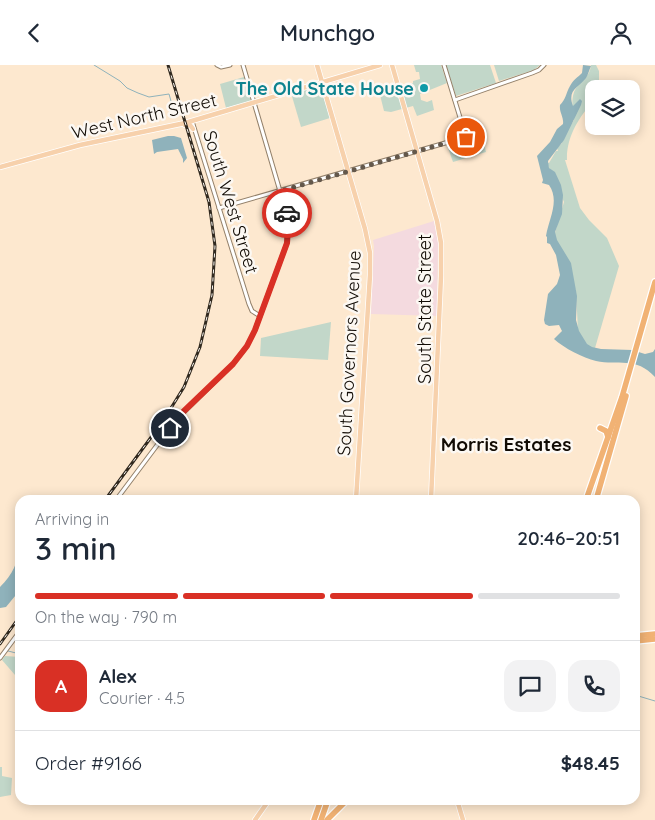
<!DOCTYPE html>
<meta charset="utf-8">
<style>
:root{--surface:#fff;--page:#f2f2f3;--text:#1f2937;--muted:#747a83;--line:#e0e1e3;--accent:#d93025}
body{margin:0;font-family:Quicksand,sans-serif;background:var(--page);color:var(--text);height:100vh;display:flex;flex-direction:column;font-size:19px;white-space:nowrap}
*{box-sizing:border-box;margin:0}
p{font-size:16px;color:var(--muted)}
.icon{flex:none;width:28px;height:28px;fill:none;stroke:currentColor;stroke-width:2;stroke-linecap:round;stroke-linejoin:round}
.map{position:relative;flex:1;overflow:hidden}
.drawer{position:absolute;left:15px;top:430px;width:625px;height:310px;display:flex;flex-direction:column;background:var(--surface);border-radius:15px;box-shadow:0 2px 12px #0003}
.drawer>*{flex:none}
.buttons{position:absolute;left:585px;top:15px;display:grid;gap:10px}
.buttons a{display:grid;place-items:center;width:55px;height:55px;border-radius:10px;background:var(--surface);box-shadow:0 2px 12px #0003;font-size:25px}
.pin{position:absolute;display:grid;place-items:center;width:42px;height:42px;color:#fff;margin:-21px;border:2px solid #fff;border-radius:50%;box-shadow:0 1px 5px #0007}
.courier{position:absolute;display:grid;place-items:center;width:50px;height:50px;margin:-25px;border:4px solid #d93025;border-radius:50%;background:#fff;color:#222;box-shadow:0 1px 6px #0007}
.overview em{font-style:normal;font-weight:600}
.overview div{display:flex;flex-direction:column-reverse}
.overview{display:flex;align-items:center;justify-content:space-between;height:85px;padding:0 20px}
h1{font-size:32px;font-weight:600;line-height:38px}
.bar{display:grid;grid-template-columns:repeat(4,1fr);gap:8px 5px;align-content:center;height:60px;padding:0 20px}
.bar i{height:6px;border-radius:4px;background:var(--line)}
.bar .selected{background:var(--accent)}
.bar p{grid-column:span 4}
.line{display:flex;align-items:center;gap:12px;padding:0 20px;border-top:1px solid var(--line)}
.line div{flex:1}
.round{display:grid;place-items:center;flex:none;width:52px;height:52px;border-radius:15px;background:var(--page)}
header{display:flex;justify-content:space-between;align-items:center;height:65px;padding:0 20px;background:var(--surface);font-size:22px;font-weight:600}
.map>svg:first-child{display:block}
.medical{fill:#f4dadf}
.green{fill:#c2d7c9}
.water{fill:#8fb2bb}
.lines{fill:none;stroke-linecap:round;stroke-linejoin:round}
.stream{stroke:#8fb2bb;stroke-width:1}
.minor-casing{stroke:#93806a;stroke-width:5}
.major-casing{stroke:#fff;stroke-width:6}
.highway-casing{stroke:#fff;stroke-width:8}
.minor{stroke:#fff;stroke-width:3}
.major{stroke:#f7d1ac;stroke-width:4.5}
.highway{stroke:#f1b274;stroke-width:5.5}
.rail-casing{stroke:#31291f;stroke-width:3}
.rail{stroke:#fcf8f3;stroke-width:1;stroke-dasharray:4;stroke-linecap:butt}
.done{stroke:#64584b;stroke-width:5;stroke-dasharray:0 9}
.route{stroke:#d93025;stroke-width:6}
.culture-dot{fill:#0f9aa8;stroke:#fcf8f3;stroke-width:2}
.labels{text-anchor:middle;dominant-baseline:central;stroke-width:5;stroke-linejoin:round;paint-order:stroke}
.culture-label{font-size:18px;font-weight:bold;fill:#0d838f;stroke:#fcf8f3;text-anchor:end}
.street-label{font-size:18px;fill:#110b04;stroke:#fcf8f3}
.neighbourhood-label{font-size:19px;font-weight:bold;fill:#110b04;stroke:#fcf8f3}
</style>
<header><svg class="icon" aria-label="back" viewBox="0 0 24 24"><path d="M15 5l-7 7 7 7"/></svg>Munchgo<svg class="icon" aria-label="person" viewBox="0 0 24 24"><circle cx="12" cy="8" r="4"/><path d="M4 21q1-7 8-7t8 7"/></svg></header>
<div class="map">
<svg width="655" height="755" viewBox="0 0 655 755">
<rect width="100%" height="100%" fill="#fde8cf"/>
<!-- medical -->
<path class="medical" d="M434 156 438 178 437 251 371 249 374 181 373 175Z"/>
<!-- green -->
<g class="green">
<path d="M414 0H441L447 18 420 29 421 35 427 37 432 35 434 45 417 51 413 41 391 47 384 46 380 30 383 27 413 18V16L420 14 419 7H416Z"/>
<path d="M446 0H490L496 18 456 31Z"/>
<path d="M494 0H540L534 5 499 16Z"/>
<path d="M591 0H596L599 6V17H607L605 24H594V36C579 51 566 73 567 95H565L580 143 589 155 607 173 619 201 595 283 587 282 578 266 576 226 554 171 564 137 547 98H549L556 86H558L557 83 562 78V74L574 55C573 44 570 33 576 23 582 14 590 12 591 0Z"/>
<path d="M244 12 251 36 226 43 220 19Z"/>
<path d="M320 19 330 53 301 62 291 28Z"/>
<path d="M482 70 486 87 453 97 447 80Z"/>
<path d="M331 257 328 295 260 291 261 273Z"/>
<path d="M5 591 20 592V625H18L15 610 2 595Z"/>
<path d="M0 702H2V711L12 713 11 730 0 732Z"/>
</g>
<!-- water -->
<g class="water">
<path d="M583 0 591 1C589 5 588 10 586 13 578 23 567 25 573 41L580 34 582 36 581 40 564 75 548 96 549 103 555 107 561 120 563 130 562 149 555 167 557 175 571 198 577 231 576 255 579 266 587 279 592 282 601 284 632 285 645 289 653 287 655 284V312C636 291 618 301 596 296 583 293 564 283 554 274L562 266 559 260 549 261 545 259 544 255 548 229 557 219 560 210 556 190 550 179 547 178V172L546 171C549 153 560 136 549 120L542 118 543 115 537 91 550 77 557 64 563 59C564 52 559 47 560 40 566 34 566 28 570 21 573 15 578 12 582 8Z"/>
<path d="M168 71H174L181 73 187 93 183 98V94L178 84 157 87 154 89 152 75Z"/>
<path d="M19 481 20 525 6 542 0 543V522C13 509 18 498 19 481Z"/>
</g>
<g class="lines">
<!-- stream -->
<g class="stream">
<path d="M94 0 120 16 127 23 138 28 149 32 169 29 175 50"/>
<path d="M8 586 20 589"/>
<path d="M635 630 655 636"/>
</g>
<defs>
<g id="minor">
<path d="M217 0 221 2 230 0"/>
<path d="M455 35 532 8 539 5 544 0"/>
<path d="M192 56 249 239 252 246 260 251"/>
<path d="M219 143 466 72 444 0"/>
<path d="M116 435 176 355 233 299 247 281 255 265 287 178V150L243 0"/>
<path d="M0 593 20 566"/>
</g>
<g id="major">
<path d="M317 0 365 164 370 188V210L356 435"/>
<path d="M392 0 437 156 441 178V211L431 435"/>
<path d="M185 60H190L193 64"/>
<path d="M0 102 80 80 185 58 380 0"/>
<path d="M457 735 463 755"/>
<path d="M255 755 269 735"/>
</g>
<g id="highway">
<path d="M600 363 606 366 608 372"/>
<path d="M586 435 622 332 655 217"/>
<path d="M596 435 626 331"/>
<path d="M635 571 655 569"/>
<path d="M635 576 655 574"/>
<path d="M314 755 321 735"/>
<path d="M321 755 328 735"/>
<path d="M327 755 347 735"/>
</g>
</defs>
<!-- minor casing -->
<use href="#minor" class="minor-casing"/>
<!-- major casing -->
<use href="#major" class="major-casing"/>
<!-- highway casing -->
<use href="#highway" class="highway-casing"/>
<!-- minor -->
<use href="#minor" class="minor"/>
<!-- major -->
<use href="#major" class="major"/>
<!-- highway -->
<use href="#highway" class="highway"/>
<defs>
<g id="rail">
<path d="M105 435 163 356 184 322 200 282 212 230 215 181 209 137 168 0"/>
<path d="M0 579 20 551"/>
</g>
</defs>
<!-- rail casing -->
<use href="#rail" class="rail-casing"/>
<!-- rail -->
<use href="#rail" class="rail"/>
</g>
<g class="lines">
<!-- done -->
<path class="done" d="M287 148 281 126 466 72"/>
<!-- route -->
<path class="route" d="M170 363 184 346 233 299 247 281 255 265 287 178 288 164 287 148"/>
</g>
<!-- markers -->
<circle class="culture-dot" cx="424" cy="23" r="5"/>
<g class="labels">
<!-- culture labels -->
<g class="culture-label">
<text x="414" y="23">The Old State House</text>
</g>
<!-- street labels -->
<g class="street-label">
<text transform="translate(144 51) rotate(-13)">West North Street</text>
<text transform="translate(231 137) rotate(73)">South West Street</text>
<text transform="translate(424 244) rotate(-90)">South State Street</text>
<text transform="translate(349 288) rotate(-87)">South Governors Avenue</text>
</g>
<!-- neighbourhood labels -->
<g class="neighbourhood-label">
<text x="506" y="379">Morris Estates</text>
</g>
</g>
</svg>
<div class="buttons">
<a><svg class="icon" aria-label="layers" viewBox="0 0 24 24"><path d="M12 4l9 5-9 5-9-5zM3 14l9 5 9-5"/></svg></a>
</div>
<div class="pin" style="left:466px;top:72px;background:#ea580c"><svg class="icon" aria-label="bag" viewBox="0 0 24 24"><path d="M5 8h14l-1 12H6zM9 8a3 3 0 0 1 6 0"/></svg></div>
<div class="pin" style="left:170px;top:363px;background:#1f2937"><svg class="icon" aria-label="home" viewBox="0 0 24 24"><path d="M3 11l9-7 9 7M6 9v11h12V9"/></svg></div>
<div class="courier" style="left:287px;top:148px"><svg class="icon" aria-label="car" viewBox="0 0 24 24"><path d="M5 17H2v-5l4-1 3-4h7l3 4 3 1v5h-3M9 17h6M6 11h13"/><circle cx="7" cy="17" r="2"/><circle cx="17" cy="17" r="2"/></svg></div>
<section class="drawer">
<div class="overview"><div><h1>3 min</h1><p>Arriving in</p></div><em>20:46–20:51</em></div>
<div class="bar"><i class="selected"></i><i class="selected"></i><i class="selected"></i><i></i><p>On the way · 790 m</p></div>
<div class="line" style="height:90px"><b class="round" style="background:var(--accent);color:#fff">A</b><div><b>Alex</b><p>Courier · 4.5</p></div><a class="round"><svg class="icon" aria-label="chat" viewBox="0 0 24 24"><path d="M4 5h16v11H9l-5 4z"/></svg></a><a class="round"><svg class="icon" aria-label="phone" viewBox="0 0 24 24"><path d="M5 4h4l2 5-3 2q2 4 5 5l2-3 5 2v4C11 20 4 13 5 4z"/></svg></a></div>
<div class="line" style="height:65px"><div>Order #9166</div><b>$48.45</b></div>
</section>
</div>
